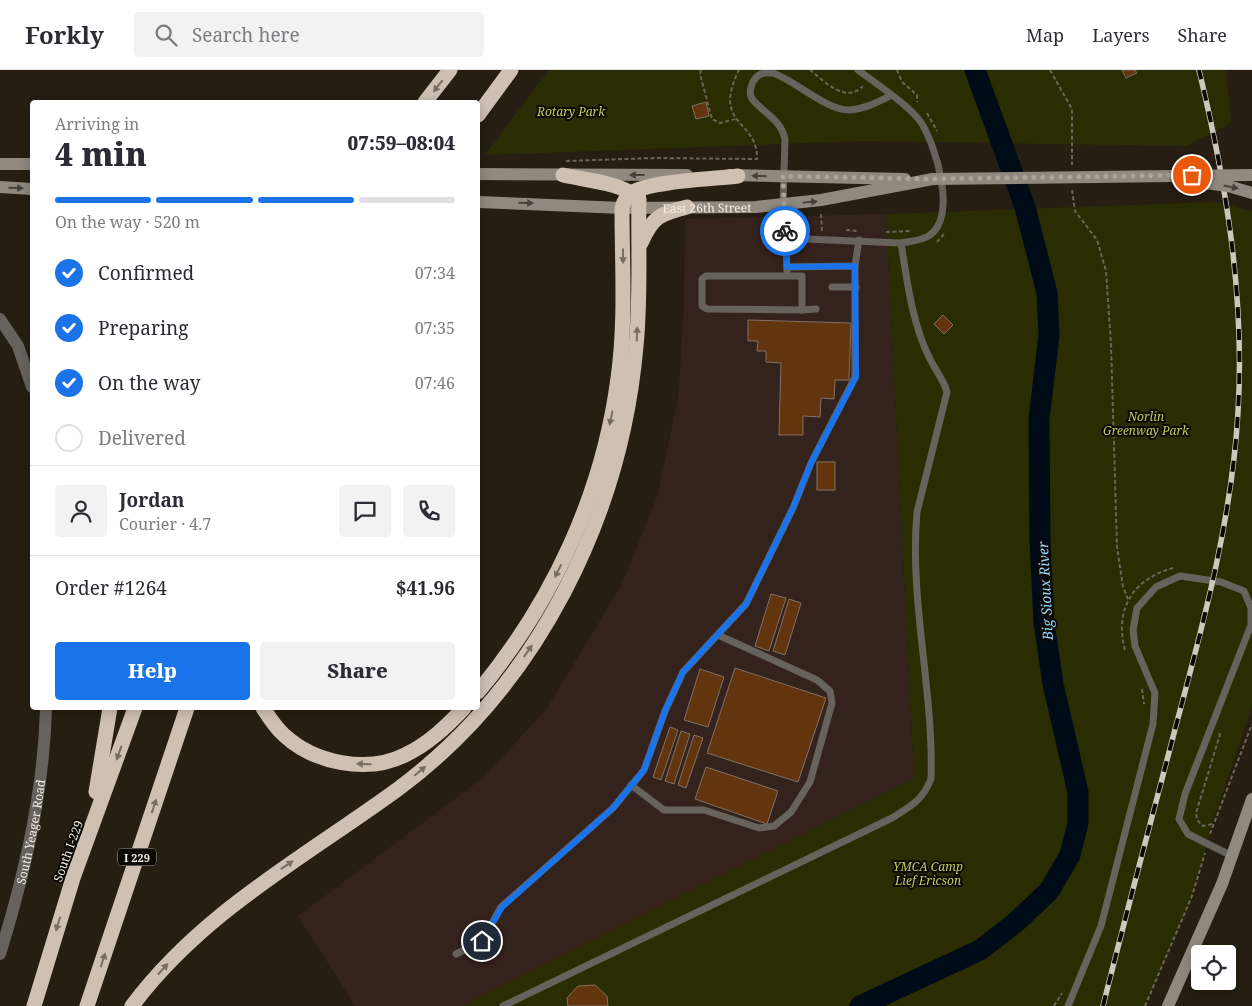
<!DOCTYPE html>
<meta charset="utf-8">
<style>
:root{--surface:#fff;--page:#f2f2f3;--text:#2b2b33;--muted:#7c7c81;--line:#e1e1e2;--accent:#1a73e8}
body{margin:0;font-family:"Noto Serif",serif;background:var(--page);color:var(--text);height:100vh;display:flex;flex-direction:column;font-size:19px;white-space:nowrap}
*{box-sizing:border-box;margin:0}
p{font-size:16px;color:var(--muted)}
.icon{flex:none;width:28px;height:28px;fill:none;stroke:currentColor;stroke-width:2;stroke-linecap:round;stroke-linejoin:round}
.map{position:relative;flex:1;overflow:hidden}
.drawer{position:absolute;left:30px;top:30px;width:450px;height:610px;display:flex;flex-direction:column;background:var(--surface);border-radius:5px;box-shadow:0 2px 12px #0003}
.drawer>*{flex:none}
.tools{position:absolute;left:1191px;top:875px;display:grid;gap:10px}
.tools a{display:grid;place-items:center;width:45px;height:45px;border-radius:5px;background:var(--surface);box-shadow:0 2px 12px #0003;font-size:25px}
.pin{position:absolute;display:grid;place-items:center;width:42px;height:42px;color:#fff;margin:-21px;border:2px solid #fff;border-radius:50%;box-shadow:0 1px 5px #0007}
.courier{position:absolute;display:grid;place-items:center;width:50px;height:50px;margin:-25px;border:4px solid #1a73e8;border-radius:50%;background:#fff;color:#222;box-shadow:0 1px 6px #0007}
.summary em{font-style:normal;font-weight:800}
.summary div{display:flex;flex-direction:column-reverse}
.summary{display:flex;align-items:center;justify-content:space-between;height:85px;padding:0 25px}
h1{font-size:32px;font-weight:800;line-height:38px}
.bar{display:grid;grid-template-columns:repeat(4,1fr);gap:8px 5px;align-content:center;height:60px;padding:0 25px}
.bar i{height:6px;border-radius:4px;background:var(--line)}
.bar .selected{background:var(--accent)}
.bar p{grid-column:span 4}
.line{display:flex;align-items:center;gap:12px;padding:0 25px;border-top:1px solid var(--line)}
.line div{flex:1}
.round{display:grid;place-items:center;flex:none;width:52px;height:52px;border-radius:5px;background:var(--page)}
ol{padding:0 25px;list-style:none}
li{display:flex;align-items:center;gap:15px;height:55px}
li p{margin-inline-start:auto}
li .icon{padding:5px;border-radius:50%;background:var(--accent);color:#fff;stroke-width:4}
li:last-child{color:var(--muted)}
li i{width:28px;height:28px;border:2px solid var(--line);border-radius:50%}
.cta{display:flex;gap:10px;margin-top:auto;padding:10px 25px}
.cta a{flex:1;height:58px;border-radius:5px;background:var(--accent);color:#fff;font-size:20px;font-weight:800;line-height:58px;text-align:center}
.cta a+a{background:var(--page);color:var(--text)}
header{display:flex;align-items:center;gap:30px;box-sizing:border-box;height:70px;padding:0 25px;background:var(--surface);border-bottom:1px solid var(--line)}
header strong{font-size:24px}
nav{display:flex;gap:28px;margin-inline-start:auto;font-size:18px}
.search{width:350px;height:45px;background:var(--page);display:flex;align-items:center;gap:12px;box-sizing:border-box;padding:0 18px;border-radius:5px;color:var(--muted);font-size:19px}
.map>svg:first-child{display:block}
.commercial{fill:#34221c}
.green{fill:#292d01}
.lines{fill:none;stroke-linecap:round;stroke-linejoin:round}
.river{stroke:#000b18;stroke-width:21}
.building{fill:#63350f;stroke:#817167}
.path{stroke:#6c655a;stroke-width:2;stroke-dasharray:4 2.5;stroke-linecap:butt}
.service{stroke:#68625c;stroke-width:7}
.tertiary{stroke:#68625c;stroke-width:12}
.secondary{stroke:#91887f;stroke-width:12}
.motorway{stroke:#cec0b2;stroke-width:15}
.rail-casing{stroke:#cdc8be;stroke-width:5.5}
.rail{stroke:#0c0905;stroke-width:4;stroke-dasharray:11;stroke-linecap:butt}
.secondary-bridge{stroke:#91887f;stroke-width:12}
.oneway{fill:#776e64}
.oneway2{fill:#48423c}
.done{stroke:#aba59b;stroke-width:5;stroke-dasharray:0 9}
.route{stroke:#1a73e8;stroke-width:6}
.labels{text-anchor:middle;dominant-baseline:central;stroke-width:4;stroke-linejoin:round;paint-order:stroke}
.shield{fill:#0c0905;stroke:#aea9a2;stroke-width:1}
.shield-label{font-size:11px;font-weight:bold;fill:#f3eee5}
.park-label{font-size:12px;font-style:italic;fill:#c1ce62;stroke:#0c0905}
.street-label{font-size:12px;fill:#f3eee5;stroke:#0c0905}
.water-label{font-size:14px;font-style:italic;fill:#98d5f9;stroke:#0c0905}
</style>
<header>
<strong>Forkly</strong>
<div class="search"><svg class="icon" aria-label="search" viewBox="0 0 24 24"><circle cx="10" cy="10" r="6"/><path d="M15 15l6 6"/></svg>Search here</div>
<nav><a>Map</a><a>Layers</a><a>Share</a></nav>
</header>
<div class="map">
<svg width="1252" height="936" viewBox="0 0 1252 936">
<rect width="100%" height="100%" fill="#261e12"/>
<!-- commercial -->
<path class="commercial" d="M886 144 914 708 462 936H355L298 846 484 707 547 638 622 514 657 427 678 329 684 236 685 149Z"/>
<!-- green -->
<g class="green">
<path d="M549 0H1226L1231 53 1186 76 862 71 485 85Z"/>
<path d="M1214 132 1252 141V637L1212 754 1192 826 1145 936H462L914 708 886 144Z"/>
</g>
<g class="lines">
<!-- river -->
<path class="river" d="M860 936 980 880 1015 853 1049 821 1070 785 1078 753V722L1053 614 1044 552 1040 471 1039 349 1049 265 1047 223 1025 137 975 0"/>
</g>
<!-- building -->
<g class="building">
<path d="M1122 0H1135L1137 3 1126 8Z"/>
<path d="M706 32 709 46 696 49 692 36Z"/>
<path d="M943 245 953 255 944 264 934 254Z"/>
<path d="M748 250 851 253 849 310H835L834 329 821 328 820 347 803 346V365H779L781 293 766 292V281H757L758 271H748Z"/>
<rect x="817" y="392" width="18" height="28"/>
<path d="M771 524 786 528 769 581 755 576Z"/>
<path d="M789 529 801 533 785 585 773 581Z"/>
<path d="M735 598 826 628 798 712 707 683Z"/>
<path d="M700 599 724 607 708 657 684 650Z"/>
<path d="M670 657 678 660 661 710 653 707Z"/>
<path d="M681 661 690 664 674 714 665 711Z"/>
<path d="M694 665 703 668 686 718 678 715Z"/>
<path d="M706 697 778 721 767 754 695 729Z"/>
<path d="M595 915 607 926 608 936H568L567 928 578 916Z"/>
</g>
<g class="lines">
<!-- path -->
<g class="path">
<path d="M701 0 700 4 712 49 720 53 736 49"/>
<path d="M810 0C825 12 846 34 863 16"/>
<path d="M897 0 902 12 917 25V32"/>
<path d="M1050 0 1072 39V95"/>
<path d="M927 43 937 61"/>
<path d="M566 91 655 88 757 89C758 49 711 56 739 0"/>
<path d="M1072 120 1075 141 1097 170 1106 201 1111 274 1117 477 1123 517 1128 529"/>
<path d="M821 144 822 160H824"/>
<path d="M846 160 857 161"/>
<path d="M886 162 911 161"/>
<path d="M937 172 945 163"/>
<path d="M1125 580C1114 539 1133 509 1173 498"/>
<path d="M1142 619 1144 634"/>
<path d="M1212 754 1203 756 1197 750 1196 743 1221 661"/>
<path d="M1210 764 1252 654"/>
<path d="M1054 936 1062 923"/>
<path d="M1145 936 1192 826 1205 783"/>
</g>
<!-- service -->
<g class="service">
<path d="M890 26C877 32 865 39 850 40 827 41 796 11 773 3 770 3 764 2 761 4 752 8 747 23 753 30 765 44 781 50 785 69L783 135 786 164 805 169 901 173"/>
<path d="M786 164 787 202"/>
<path d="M855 196 859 170"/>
<path d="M706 206H802V240L707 239 702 236V209Z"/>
<path d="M832 217H856"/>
<path d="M802 240 816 239"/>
<path d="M631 715 664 740H704L759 758 774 756 791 742 810 712 832 633 830 621 817 610 718 565"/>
<path d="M456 884 482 871 501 837 613 738 644 700 665 641 683 602 746 534 793 438 811 393 855 307V196L787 197"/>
<path d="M503 936 892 748C911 736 922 731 931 709 934 621 909 531 917 442L947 322C943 308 935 300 929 287 912 253 907 210 901 173 911 171 922 171 930 165 957 145 936 77 922 54 912 37 875 13 858 0"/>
<path d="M1068 936 1101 856 1153 654 1155 623 1135 576 1133 560 1137 538 1156 517 1180 506 1221 512 1244 521 1251 538V555L1185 724 1179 749 1188 764 1232 786"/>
</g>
<!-- tertiary -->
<g class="tertiary">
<path d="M0 249 18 276 32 317"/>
<path id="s1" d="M0 884C25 804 44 722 46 638"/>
</g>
<!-- secondary -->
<g class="secondary">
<path d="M0 94H32"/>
<path d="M478 104 687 105"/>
<path d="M730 105 905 109"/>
<path d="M0 117 32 119"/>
<path id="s2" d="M478 132 622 138 756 137 821 130 933 109"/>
<path d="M1168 936 1222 814 1252 729"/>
</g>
<!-- motorway -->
<g class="motorway">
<path d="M425 32 450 0"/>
<path d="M478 45 511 0"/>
<path d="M641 173C653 146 660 144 687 137"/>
<path d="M478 622C552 533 603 424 618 308 626 252 622 194 622 138 624 131 626 126 633 122 654 111 712 109 738 106"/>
<path d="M263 638C269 647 275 657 284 665 314 693 367 704 405 685 428 674 446 657 464 638"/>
<path d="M96 722 110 638"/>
<path d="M34 936 73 808 135 638"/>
<path d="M87 936 187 638"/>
<path d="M132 936C202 842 305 787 398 719 537 616 621 447 636 276 641 227 638 178 639 129 624 113 585 110 563 105"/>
</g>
<defs>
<path id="rail" d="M1103 936C1127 840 1153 744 1178 648 1205 547 1232 447 1238 342 1245 226 1226 112 1199 0"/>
</defs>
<!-- rail casing -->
<use href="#rail" class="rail-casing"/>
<!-- rail -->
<use href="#rail" class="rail"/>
<!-- secondary-bridge -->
<g class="secondary-bridge">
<path d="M933 109 1252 105"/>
<path d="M1198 112 1228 116 1252 123"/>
</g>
</g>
<!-- one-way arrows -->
<defs><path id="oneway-solid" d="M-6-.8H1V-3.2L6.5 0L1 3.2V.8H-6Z" transform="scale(1.25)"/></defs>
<g class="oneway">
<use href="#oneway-solid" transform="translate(438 16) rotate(128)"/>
<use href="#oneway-solid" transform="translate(623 186) rotate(90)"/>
<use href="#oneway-solid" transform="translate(637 264) rotate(-88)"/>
<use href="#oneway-solid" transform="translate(611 348) rotate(102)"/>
<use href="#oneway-solid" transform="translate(558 501) rotate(116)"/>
<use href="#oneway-solid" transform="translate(528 581) rotate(-55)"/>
<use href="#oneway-solid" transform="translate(119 683) rotate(110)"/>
<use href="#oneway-solid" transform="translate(364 694) rotate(-179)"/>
<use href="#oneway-solid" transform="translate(420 701) rotate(-40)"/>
<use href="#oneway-solid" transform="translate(154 736) rotate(-72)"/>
<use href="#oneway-solid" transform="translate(287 795) rotate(-34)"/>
<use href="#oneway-solid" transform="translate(58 854) rotate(107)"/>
<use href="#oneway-solid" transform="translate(103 890) rotate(-72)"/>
<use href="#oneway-solid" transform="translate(163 899) rotate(-47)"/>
</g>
<g class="oneway2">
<use href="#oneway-solid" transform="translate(637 105) rotate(-180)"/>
<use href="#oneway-solid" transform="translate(759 106) rotate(-179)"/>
<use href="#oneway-solid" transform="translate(1231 117) rotate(12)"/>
<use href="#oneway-solid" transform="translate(16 118) rotate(2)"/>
<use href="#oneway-solid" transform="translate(810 132) rotate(-6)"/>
<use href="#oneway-solid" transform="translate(526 133) rotate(2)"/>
</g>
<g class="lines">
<!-- done -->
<path class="done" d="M785 161 783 106 932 109 1192 105"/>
<!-- route -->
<path class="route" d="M482 871 502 837 613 738 644 700 665 641 683 602 746 534 793 438 811 393 856 307 855 196 787 197 785 161"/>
</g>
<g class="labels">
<!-- shield labels -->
<rect class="shield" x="118" y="778.5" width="38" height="17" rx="4"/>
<g class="shield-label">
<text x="137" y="787">I 229</text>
</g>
<!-- park labels -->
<g class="park-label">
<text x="571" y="41">Rotary Park</text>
<text x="1146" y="346">Norlin<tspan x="1146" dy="14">Greenway Park</tspan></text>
<text x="928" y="796">YMCA Camp<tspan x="928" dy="14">Lief Ericson</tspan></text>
</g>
<!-- street labels -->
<g class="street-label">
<text stroke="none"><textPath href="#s2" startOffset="229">East 26th Street</textPath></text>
<text stroke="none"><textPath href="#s1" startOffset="126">South Yeager Road</textPath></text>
<text transform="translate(68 781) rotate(-70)">South I-229</text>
</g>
<!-- water labels -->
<g class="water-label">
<text transform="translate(1045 521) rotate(-93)">Big Sioux River</text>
</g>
</g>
</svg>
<div class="tools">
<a><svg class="icon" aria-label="locate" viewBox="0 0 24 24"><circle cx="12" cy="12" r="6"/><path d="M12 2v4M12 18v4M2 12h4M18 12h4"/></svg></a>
</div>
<div class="pin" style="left:1192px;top:105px;background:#ea580c"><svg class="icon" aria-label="bag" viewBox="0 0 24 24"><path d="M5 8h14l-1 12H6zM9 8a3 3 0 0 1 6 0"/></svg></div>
<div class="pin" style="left:482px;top:871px;background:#1f2937"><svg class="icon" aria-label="home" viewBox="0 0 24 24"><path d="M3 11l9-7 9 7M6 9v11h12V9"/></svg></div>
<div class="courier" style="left:785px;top:161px"><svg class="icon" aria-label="bike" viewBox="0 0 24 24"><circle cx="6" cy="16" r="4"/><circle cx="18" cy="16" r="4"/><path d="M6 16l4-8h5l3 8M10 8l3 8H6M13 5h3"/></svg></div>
<section class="drawer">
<div class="summary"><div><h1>4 min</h1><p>Arriving in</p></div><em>07:59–08:04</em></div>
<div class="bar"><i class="selected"></i><i class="selected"></i><i class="selected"></i><i></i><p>On the way · 520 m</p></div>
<ol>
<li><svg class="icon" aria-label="check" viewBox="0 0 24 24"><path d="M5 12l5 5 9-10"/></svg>Confirmed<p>07:34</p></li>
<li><svg class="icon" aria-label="check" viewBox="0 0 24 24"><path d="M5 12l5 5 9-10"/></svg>Preparing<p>07:35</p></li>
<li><svg class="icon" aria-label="check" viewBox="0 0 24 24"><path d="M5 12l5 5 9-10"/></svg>On the way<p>07:46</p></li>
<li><i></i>Delivered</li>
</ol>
<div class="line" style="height:90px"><a class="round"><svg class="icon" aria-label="person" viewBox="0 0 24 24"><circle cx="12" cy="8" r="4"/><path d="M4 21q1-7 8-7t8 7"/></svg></a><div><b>Jordan</b><p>Courier · 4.7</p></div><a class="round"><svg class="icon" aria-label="chat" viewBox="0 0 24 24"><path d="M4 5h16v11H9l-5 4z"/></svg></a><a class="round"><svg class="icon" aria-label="phone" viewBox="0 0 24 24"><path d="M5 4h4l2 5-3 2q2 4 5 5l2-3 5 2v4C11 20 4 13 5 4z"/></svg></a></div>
<div class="line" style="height:65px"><div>Order #1264</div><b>$41.96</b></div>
<div class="cta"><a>Help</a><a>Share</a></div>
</section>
</div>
